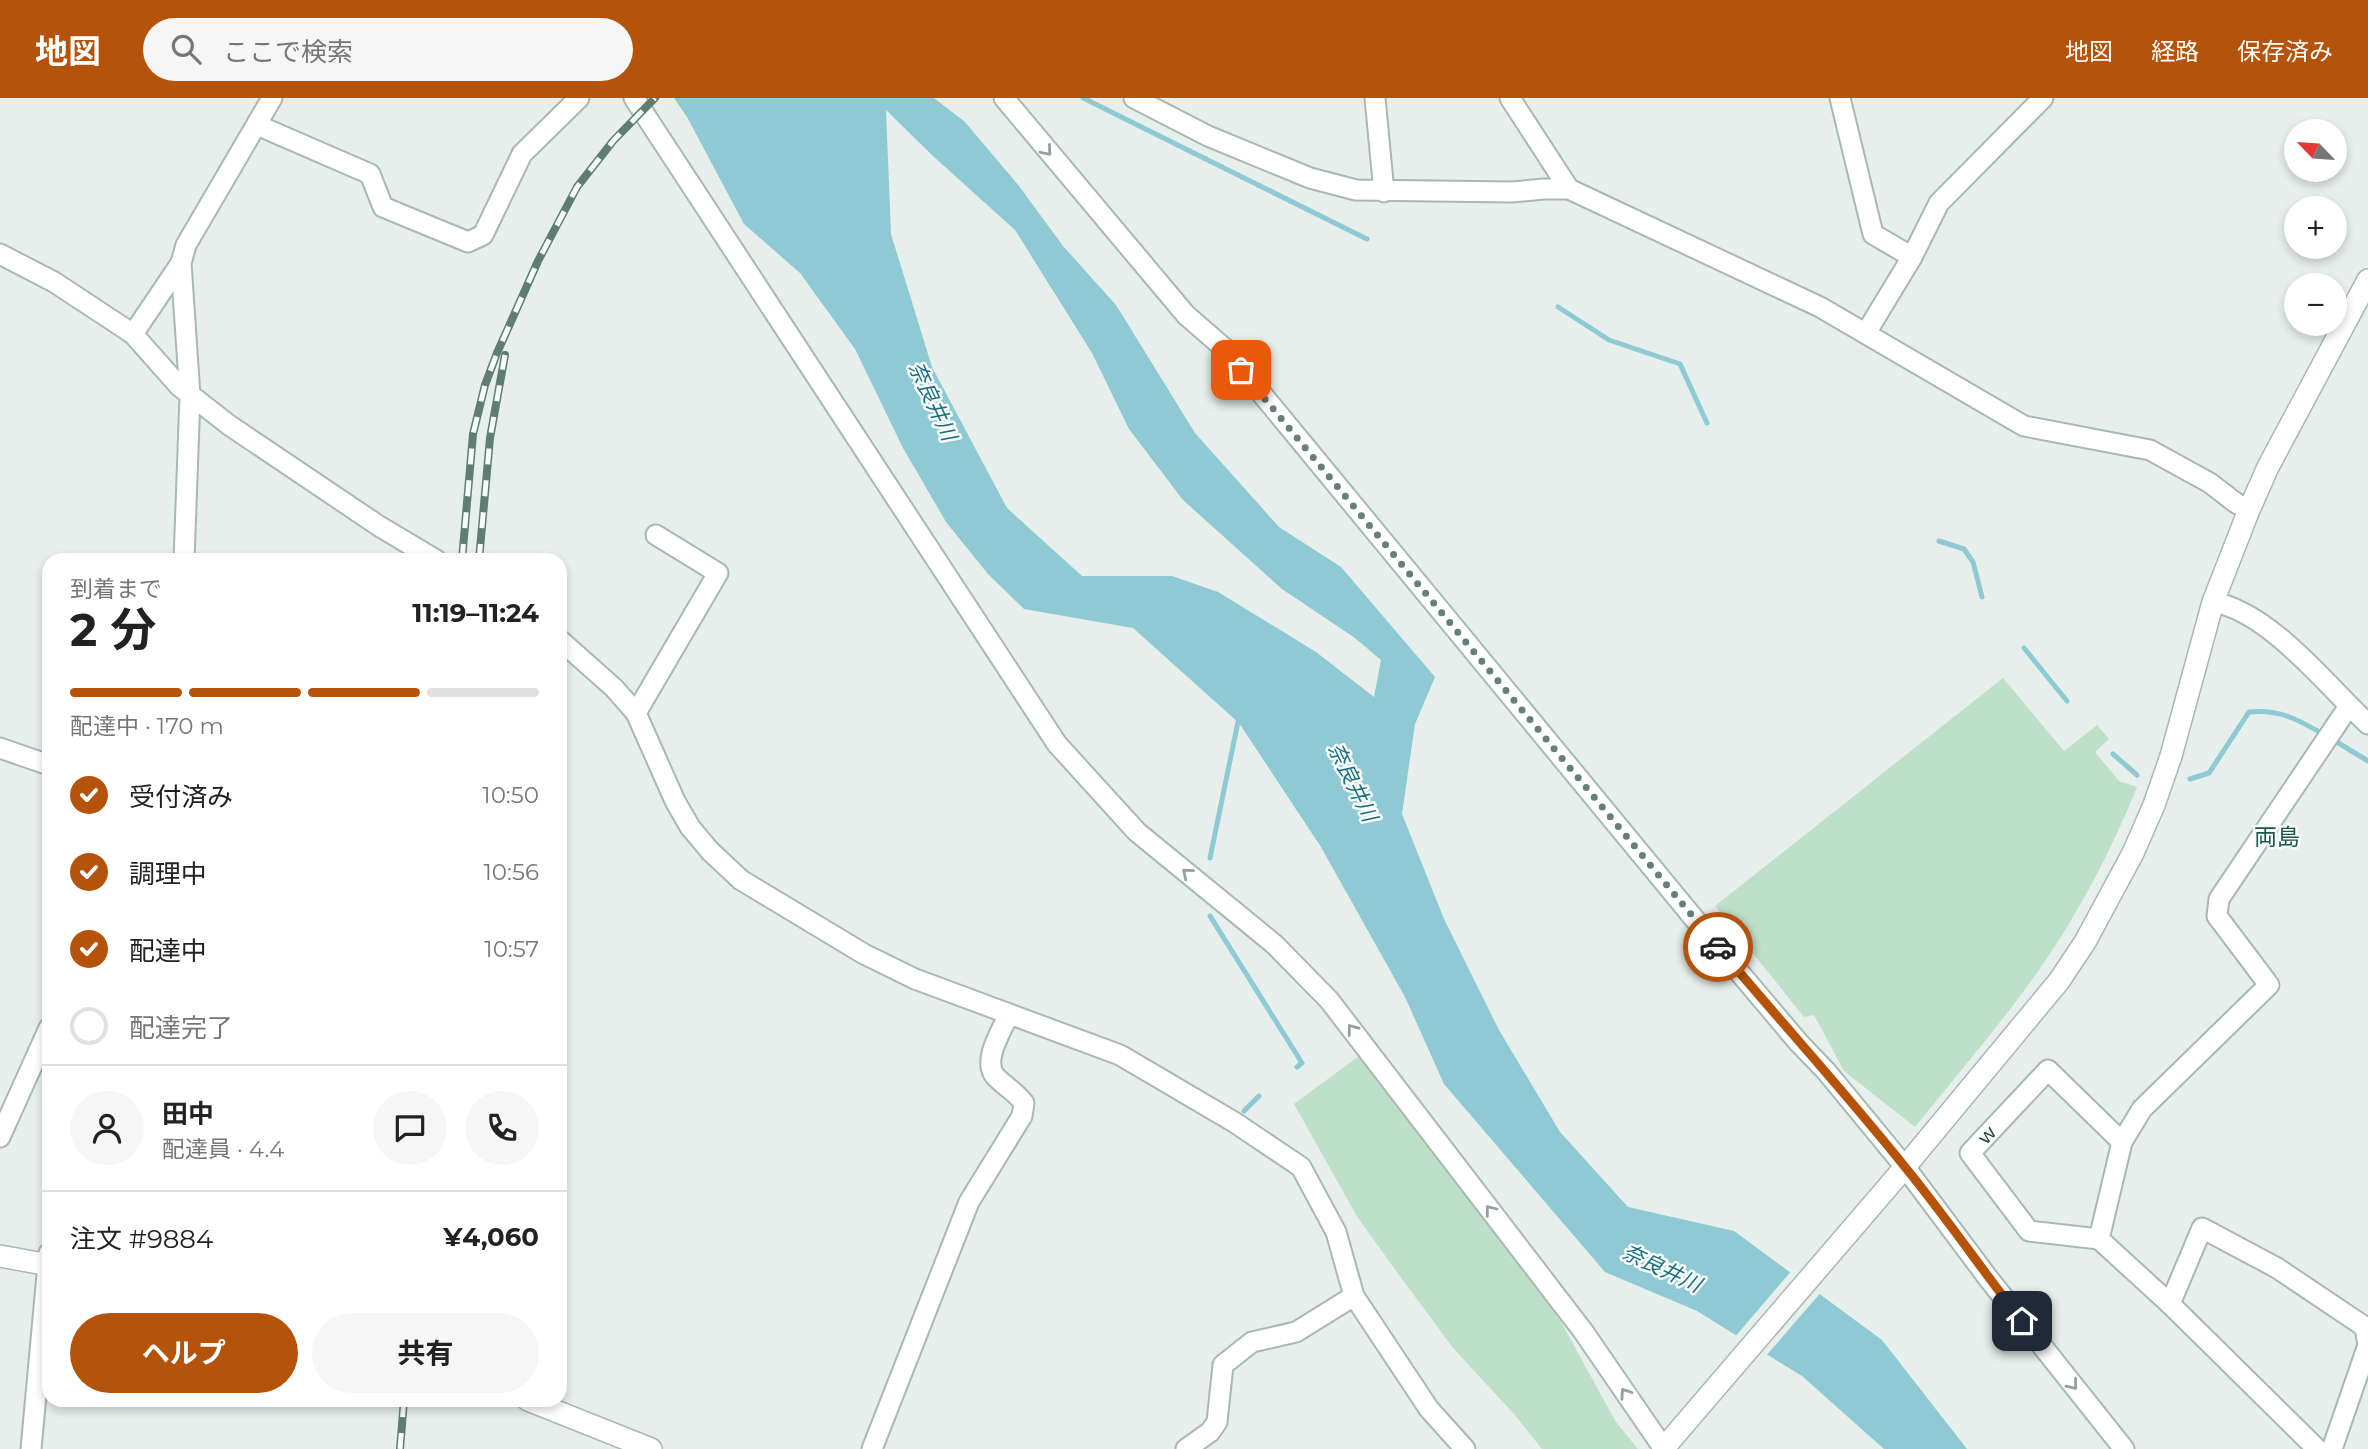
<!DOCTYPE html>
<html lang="ja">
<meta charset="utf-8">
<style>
:root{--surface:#fff;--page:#f6f6f6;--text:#222;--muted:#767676;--line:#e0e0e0;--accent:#b45309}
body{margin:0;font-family:Montserrat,"Noto Sans JP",sans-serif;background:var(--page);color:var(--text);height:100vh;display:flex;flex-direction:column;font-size:26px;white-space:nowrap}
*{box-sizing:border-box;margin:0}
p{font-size:23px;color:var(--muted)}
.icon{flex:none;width:38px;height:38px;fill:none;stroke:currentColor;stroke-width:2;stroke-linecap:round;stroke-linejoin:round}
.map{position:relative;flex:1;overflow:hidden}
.drawer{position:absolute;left:42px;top:455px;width:525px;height:854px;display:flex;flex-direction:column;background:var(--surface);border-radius:21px;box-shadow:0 4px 10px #0003}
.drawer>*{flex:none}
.needle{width:46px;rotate:295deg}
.buttons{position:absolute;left:2284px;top:21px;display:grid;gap:14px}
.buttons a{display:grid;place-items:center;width:63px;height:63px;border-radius:50%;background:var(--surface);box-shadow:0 4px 10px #0003;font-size:35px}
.pin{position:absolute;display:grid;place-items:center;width:60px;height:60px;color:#fff;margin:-30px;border-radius:14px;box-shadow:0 4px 10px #0006}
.courier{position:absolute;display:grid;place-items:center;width:70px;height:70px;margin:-35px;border:5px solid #b45309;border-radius:50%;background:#fff;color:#222;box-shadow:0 2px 9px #0007}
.summary em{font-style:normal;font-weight:700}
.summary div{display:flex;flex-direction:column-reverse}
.summary{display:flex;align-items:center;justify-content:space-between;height:119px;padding:0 28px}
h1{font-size:46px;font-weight:700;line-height:52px}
.bar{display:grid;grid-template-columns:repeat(4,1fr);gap:10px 7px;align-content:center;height:84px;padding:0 28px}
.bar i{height:9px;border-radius:5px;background:var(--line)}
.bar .current{background:var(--accent)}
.bar p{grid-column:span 4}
.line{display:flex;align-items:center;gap:18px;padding:0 28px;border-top:2px solid var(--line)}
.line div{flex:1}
.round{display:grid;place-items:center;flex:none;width:74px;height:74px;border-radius:37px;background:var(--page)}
ol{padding:0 28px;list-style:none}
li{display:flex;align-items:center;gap:21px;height:77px}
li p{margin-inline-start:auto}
li .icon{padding:7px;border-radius:50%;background:var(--accent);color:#fff;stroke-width:4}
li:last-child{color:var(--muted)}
li i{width:38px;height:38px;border:4px solid var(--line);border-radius:50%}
.primary-button{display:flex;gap:14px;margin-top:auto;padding:14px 28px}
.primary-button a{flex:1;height:80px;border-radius:42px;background:var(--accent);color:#fff;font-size:28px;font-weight:700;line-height:80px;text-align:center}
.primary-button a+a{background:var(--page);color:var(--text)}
header{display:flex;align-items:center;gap:42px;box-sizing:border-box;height:98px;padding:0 35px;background:var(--accent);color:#fff}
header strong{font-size:33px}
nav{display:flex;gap:38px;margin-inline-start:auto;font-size:24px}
.search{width:490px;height:63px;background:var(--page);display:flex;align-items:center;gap:18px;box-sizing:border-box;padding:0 24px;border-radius:38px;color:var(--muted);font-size:26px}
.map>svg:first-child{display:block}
.green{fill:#bfe0c8}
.water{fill:#8ec9d4;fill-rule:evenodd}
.pier{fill:#e6efeb}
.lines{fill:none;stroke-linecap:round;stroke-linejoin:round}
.stream{stroke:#8ec9d4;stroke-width:5}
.minor-casing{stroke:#a8b8b2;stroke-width:23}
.tertiary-casing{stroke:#a8b8b2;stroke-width:24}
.minor{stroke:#fff;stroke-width:19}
.tertiary{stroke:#fff;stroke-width:21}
.rail-casing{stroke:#5f7d75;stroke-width:8}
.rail{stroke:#f7fbf9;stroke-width:5;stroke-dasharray:16;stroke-linecap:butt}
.oneway{stroke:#92a09c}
.done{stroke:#687f78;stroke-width:7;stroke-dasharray:0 12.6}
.route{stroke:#b45309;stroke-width:9}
.labels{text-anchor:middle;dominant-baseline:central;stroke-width:5;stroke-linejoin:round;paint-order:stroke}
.street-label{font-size:19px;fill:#24423a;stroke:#f7fbf9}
.water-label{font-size:21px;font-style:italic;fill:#1c6f80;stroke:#f7fbf9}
.quarter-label{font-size:23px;fill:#1f5548;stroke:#f7fbf9}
</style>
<header>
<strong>地図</strong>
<div class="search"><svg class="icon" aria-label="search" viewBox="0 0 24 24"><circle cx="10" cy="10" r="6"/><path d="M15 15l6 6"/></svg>ここで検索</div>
<nav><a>地図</a><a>経路</a><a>保存済み</a></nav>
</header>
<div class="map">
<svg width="2368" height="1351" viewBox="0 0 2368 1351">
<rect width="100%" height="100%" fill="#e6efeb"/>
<!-- green -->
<g class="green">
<path d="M2003 580 2064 653 2097 627 2109 641 2095 654 2119 683 2137 689C2115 743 2090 793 2059 842 2017 908 1964 968 1915 1029L1844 973 1814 917 1804 919 1715 808Z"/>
<path d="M1363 955 1490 1124 1561 1224 1616 1324 1638 1351H1542L1514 1316 1453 1250 1394 1170 1358 1120 1294 1006Z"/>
</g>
<!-- water -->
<path class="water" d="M674 0H934L965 24 1019 88 1063 148 1116 207 1195 335 1279 429 1341 469 1435 579 1415 626 1402 716 1444 821 1499 932 1560 1034 1628 1109 1734 1133 1882 1242 1967 1351H1884L1802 1278 1697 1213 1605 1174 1444 986 1405 899 1321 749 1239 625 1133 530 1024 511 988 476 946 424 903 350 855 251 800 175 744 126 687 19ZM886 12 933 58 1015 132 1092 255 1129 331 1183 402 1282 491 1355 540 1381 562 1374 599 1316 554 1218 494 1172 478H1082L1007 410 932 269 891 136Z"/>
<!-- pier -->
<path class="pier" d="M1793 1171 1823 1192 1765 1259 1734 1240Z"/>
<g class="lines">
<!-- stream -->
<g class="stream">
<path d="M1083 0 1367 141"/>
<path d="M1558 209 1609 242 1680 266 1707 325"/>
<path d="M1939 443 1964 451 1973 464 1982 499"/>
<path d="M2024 550 2067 603"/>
<path d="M2332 641 2368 663"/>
<path d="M2113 656 2137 677"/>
<path d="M2190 681 2209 675 2249 614C2279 611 2297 621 2323 636"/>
<path d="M1210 760 1239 619"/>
<path d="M1210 818 1302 965 1297 969"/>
<path d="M1244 1013 1259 998"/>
</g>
<defs>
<g id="minor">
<path d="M634 0 1057 646 1137 734 1274 846 1329 902 1583 1233 1664 1351"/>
<path d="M1004 0 1186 217 1224 250 1706 835 1799 945 1826 973 1905 1069 1988 1180 2124 1351"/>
<path d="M1134 0 1208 38 1310 80 1356 92 1512 94 1544 91H1569L1820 209 2024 328 2150 352 2210 385 2236 405 2249 412"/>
<path d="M1375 0 1384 94"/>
<path d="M1510 0 1569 91"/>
<path d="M1840 0 1873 136 1912 159"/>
<path d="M257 27 370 76 383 109 468 144 483 137 522 56 579 0"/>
<path d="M0 156 54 184 133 236 179 288 229 327 379 428 436 462"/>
<path d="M1866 235 1912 159 1939 105 2043 0"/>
<path d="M133 236 181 165"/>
<path d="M184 462 190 298 181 165 186 147 272 0"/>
<path d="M2213 504C2270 514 2326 587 2368 626"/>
<path d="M560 542 614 590 636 615 675 703 690 729 710 753 741 782 864 856 915 881 1120 957 1234 1024 1301 1069 1336 1134 1354 1198 1429 1311 1465 1351"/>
<path d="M636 615 718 475 656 437"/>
<path d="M0 650 49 667"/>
<path d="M0 1039 49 930"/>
<path d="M2099 1141 2122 1044 2142 1011 2269 887 2217 818 2219 801 2349 608"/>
<path d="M2099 1141 2029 1133 1970 1055 2048 972 2122 1044"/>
<path d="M2099 1141 2170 1206 2317 1351"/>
<path d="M2170 1206 2202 1130 2277 1170 2365 1229 2368 1247 2332 1351"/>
<path d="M31 1351 49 1155"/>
<path d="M872 1351 969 1104 1022 1018 1024 1005C1016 994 1004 988 995 978 982 962 1002 932 1009 916"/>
<path d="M1186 1351 1210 1334 1217 1324 1223 1267 1252 1244 1296 1234 1354 1198"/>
</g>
<g id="tertiary">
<path d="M0 1158 49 1167"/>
<path d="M528 1302 651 1351"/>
<path d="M1663 1351 1905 1069 2059 883 2085 844 2133 755 2154 707 2171 658 2213 504 2249 412 2268 369 2368 182"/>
</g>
</defs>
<!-- minor casing -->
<use href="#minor" class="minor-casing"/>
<!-- tertiary casing -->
<use href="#tertiary" class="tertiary-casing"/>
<!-- minor -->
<use href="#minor" class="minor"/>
<!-- tertiary -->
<use href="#tertiary" class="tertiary"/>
<defs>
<g id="rail">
<path d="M462 462 473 336 485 287 497 255 538 163 577 89 613 43 655 0"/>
<path d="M479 462 490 340 505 257"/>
<path d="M400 1351 404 1302"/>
</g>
</defs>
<!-- rail casing -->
<use href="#rail" class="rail-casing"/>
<!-- rail -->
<use href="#rail" class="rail"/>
</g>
<!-- one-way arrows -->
<defs><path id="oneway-chevron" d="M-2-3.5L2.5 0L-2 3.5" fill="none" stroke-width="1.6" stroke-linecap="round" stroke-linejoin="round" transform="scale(1.75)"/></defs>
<g class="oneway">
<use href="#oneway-chevron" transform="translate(1047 53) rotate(50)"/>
<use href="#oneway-chevron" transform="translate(1187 775) rotate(-140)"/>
<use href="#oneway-chevron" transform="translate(1352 931) rotate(-127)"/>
<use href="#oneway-chevron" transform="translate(1490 1112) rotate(-128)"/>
<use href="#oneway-chevron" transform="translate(2073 1287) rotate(51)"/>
<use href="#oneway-chevron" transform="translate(1625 1295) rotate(-124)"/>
</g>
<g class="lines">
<!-- done -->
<path class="done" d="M1241 272 1718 849"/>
<!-- route -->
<path class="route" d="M1718 849C1780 923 1845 994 1905 1069 1946 1119 1982 1172 2022 1223"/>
</g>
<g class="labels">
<!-- street labels -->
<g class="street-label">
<text transform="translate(1987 1037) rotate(-47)">ｗ</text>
</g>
<!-- water labels -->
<g class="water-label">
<text transform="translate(933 303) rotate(65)">奈良井川</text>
<text transform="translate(1353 684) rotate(64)">奈良井川</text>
<text transform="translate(1662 1170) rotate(25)">奈良井川</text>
</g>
<!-- quarter labels -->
<g class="quarter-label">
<text x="2277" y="739">両島</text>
</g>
</g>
</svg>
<div class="buttons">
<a><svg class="needle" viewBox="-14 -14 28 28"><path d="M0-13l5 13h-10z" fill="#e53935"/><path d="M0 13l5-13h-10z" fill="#767676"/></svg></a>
<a>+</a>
<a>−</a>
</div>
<div class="pin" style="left:1241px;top:272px;background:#ea580c"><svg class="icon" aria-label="bag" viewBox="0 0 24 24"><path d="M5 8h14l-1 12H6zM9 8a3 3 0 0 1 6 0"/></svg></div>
<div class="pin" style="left:2022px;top:1223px;background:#1f2937"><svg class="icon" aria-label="home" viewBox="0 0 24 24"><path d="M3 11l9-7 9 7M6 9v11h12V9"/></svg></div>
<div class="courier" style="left:1718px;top:849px"><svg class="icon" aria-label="car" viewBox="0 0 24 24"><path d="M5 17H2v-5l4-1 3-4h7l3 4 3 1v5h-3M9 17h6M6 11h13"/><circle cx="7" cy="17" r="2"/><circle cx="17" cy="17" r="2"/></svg></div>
<section class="drawer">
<div class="summary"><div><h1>2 分</h1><p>到着まで</p></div><em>11:19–11:24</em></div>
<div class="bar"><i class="current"></i><i class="current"></i><i class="current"></i><i></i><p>配達中 · 170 m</p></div>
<ol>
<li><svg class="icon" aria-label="check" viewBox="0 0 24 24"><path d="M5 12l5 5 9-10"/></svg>受付済み<p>10:50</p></li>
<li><svg class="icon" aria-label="check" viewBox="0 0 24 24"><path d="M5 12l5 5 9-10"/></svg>調理中<p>10:56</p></li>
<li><svg class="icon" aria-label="check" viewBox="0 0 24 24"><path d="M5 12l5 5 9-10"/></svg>配達中<p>10:57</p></li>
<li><i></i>配達完了</li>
</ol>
<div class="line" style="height:126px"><a class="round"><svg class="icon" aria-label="person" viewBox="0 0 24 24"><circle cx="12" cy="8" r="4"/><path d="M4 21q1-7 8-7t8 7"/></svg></a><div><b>田中</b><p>配達員 · 4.4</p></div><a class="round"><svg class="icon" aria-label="chat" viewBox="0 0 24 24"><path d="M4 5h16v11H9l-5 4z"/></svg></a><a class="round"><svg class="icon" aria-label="phone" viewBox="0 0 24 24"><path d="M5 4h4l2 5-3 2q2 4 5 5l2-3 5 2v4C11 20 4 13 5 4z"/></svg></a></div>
<div class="line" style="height:91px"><div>注文 #9884</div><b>¥4,060</b></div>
<div class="primary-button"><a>ヘルプ</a><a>共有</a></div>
</section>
</div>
